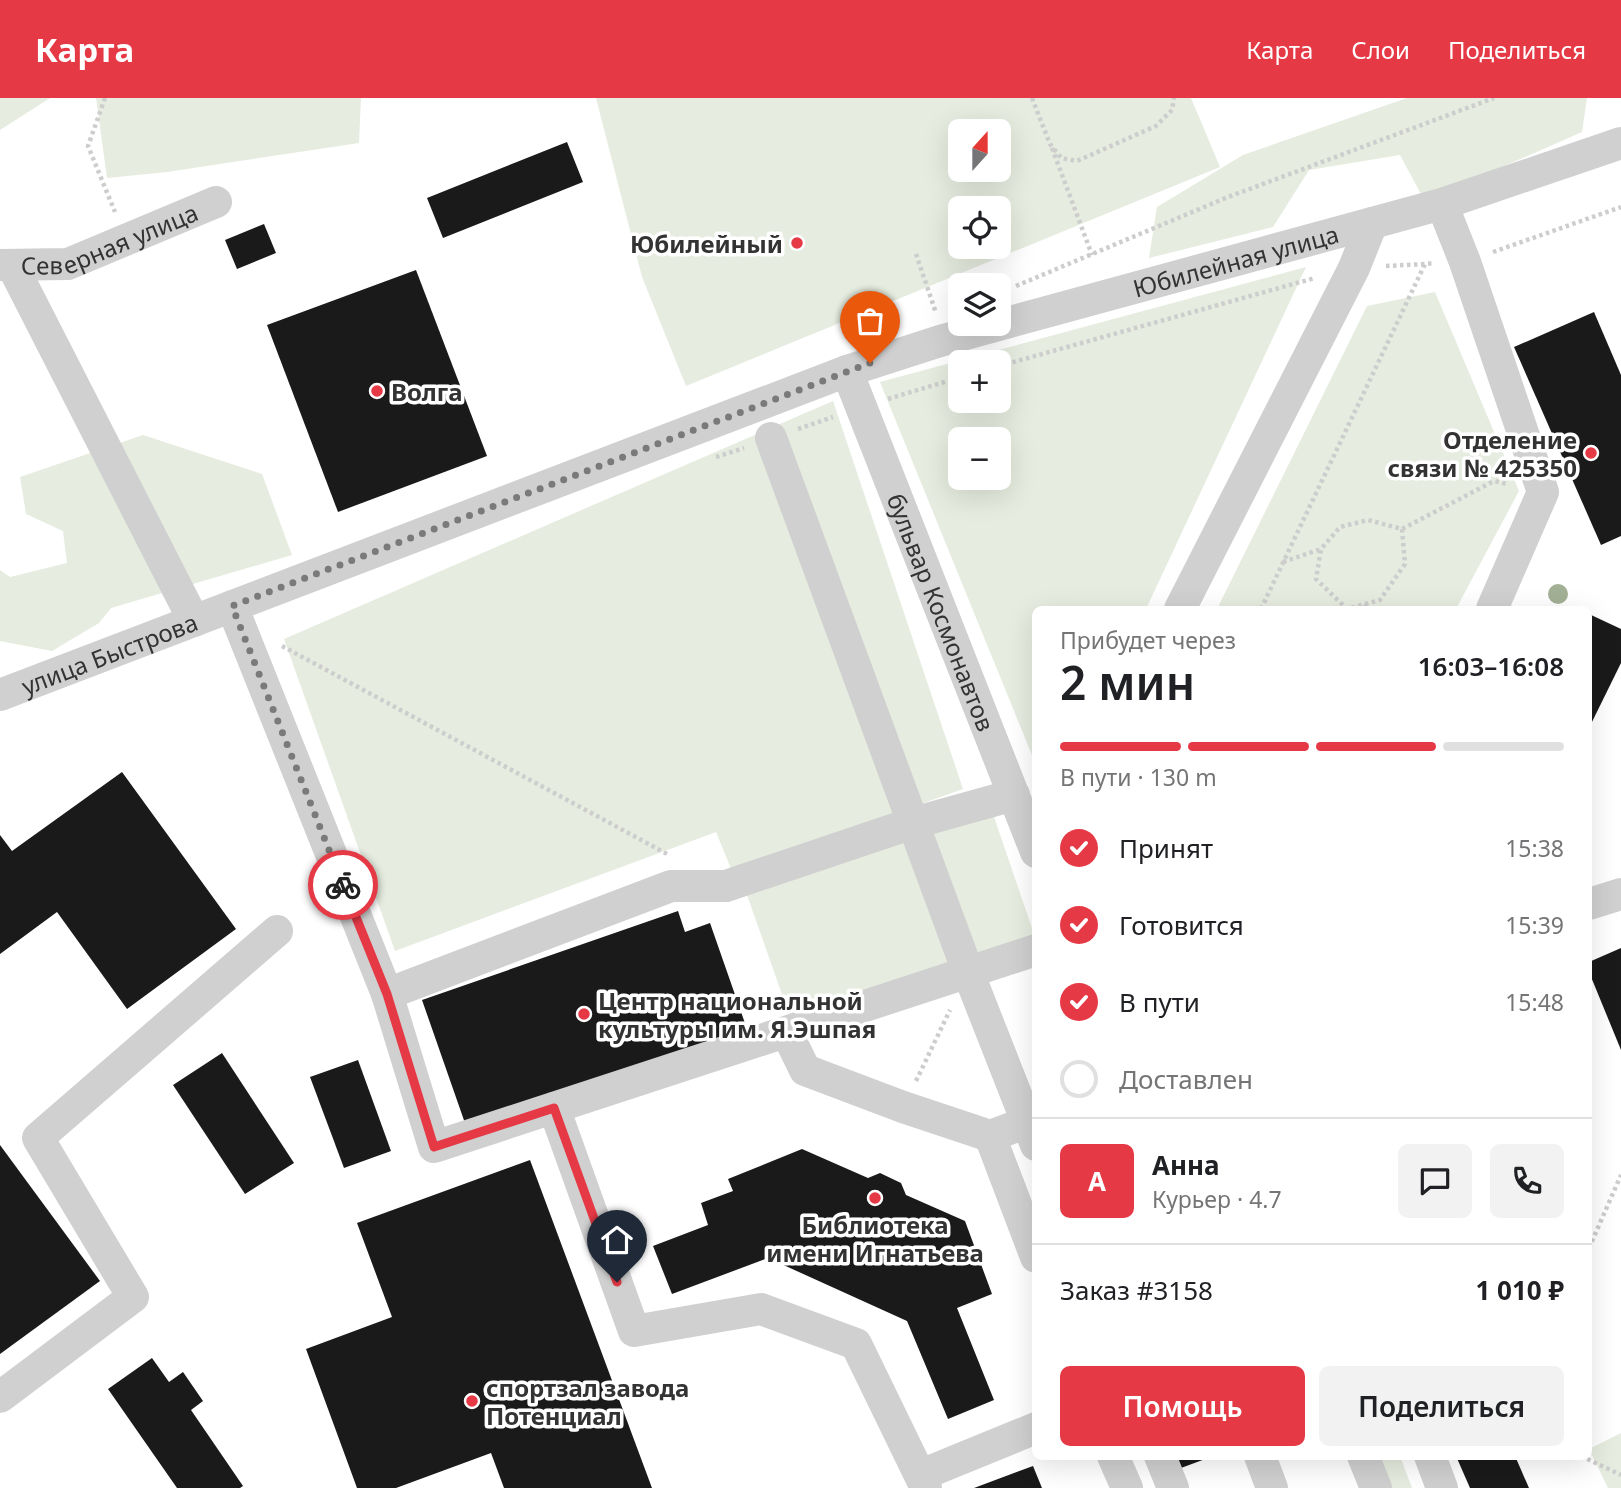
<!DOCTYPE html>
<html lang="ru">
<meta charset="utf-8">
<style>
:root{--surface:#fff;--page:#f2f2f2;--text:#202124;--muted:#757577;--line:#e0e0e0;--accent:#e63946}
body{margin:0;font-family:"Noto Sans",sans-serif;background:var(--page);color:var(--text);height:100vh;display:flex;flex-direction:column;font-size:26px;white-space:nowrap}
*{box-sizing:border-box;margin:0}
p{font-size:23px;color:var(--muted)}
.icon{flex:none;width:38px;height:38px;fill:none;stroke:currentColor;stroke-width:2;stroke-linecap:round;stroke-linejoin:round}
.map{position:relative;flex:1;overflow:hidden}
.drawer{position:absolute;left:1032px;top:508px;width:560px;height:854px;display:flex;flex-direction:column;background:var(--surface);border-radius:10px;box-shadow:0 7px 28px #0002}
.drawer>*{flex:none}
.needle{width:46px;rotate:21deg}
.tools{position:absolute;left:948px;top:21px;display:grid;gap:14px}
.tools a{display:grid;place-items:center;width:63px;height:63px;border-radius:10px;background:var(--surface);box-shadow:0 7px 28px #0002;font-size:35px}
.pin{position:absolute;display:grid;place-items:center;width:60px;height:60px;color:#fff;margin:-72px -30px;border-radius:50% 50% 50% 0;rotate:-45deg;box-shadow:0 0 7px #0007}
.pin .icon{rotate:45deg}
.courier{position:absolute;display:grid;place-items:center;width:70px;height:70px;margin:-35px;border:5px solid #e63946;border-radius:50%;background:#fff;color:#222;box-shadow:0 2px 9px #0007}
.overview em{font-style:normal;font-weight:600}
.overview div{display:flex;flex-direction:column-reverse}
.overview{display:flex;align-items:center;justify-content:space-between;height:119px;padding:0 28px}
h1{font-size:46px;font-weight:600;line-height:52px}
.bar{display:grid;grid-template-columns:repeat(4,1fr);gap:10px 7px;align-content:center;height:84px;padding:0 28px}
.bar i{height:9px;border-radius:5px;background:var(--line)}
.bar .on{background:var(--accent)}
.bar p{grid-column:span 4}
.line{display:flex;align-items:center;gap:18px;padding:0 28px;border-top:2px solid var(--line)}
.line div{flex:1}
.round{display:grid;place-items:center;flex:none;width:74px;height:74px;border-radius:10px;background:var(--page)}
ol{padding:0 28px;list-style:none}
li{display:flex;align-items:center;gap:21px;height:77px}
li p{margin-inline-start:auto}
li .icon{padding:7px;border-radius:50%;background:var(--accent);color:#fff;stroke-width:4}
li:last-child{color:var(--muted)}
li i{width:38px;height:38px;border:4px solid var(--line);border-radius:50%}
.primary-button{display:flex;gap:14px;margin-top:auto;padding:14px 28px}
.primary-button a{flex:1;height:80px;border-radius:10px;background:var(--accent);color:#fff;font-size:28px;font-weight:600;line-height:80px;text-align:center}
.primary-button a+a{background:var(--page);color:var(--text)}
header{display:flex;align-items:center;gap:42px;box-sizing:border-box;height:98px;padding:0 35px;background:var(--accent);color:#fff}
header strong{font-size:33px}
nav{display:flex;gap:38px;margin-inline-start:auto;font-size:24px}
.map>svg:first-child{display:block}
.green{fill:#e6ecdf;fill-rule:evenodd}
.building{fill:#1a1a1a}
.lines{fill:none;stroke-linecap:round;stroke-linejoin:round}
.path{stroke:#cdcdcd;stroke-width:4.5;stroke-dasharray:3.5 3.5;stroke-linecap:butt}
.minor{stroke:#d0d0d0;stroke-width:32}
.tree{fill:#a2b095}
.done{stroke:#7a7a7a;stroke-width:7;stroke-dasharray:0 12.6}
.route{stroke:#e63946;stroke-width:9}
.poi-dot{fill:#e63946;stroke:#fff;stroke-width:2.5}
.labels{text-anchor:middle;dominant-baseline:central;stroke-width:7;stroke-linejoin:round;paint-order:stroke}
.street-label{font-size:24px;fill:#333;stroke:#fff}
.poi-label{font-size:24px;font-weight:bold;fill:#333;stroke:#fff;text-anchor:start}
</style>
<header>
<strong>Карта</strong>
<nav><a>Карта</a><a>Слои</a><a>Поделиться</a></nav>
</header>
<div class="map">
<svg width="1621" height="1390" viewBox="0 0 1621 1390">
<rect width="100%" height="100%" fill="#fff"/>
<!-- green -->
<g class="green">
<path d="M0 0H50L0 32Z"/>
<path d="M96 0H361L359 45 167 74 107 80Z"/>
<path d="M596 0H1191L1220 69 686 288 642 179ZM961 33H999V72H961ZM961 110H999V149H961Z"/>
<path d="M1407 0H1587L1582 34 1477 80 1423 100 1400 57 1309 72 1273 129 1149 160 1157 109 1243 57Z"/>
<path d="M1306 169 1146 511H1036V667L880 284ZM961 264H999V303H961ZM961 341H999V380H961Z"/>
<path d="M1435 194 1519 393 1456 511H1217L1367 208Z"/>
<path d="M833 303 963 691 732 773 716 734 395 853 284 541Z"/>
<path d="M143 337 262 376 292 457 111 510 99 525 52 553 0 543V472L10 479 67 465 63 433 26 416 20 379Z"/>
<path d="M991 710 1035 839 791 922 746 794Z"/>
<path d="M1621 1335V1390H1608L1589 1351Z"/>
<path d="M1369 1358H1400L1412 1390H1381Z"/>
</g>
<!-- building -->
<g class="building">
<path d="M567 44 583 84 443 140 427 100Z"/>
<path d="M264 126 276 155 237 171 225 142Z"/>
<path d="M416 172 487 358 338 414 267 227Z"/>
<path d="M1594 214 1621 277V438L1601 447 1514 249Z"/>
<path d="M1589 516 1621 531V565L1589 630Z"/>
<path d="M122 674 236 831 127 911 57 814 0 856V737L12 753Z"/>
<path d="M678 813 685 834 710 825 747 931 466 1028 422 902Z"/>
<path d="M1621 850V952L1589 874V864Z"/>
<path d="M222 955 294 1065 245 1096 173 987Z"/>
<path d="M358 962 391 1053 344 1070 310 979Z"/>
<path d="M0 1047 100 1183 0 1256Z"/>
<path d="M802 1051 868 1080 880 1075 901 1085 906 1097 965 1123 992 1196 957 1210 994 1302 948 1321 907 1223 768 1160 672 1196 653 1148 708 1127 701 1105 733 1093 728 1081Z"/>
<path d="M530 1062 652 1390H504L491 1355 396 1390H357L306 1251 392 1219 357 1125Z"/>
<path d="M152 1260 169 1284 183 1274 203 1303 191 1312 243 1388 240 1390H177L108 1291Z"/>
<path d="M1176 1358H1207L1208 1360 1181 1370Z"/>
<path d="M1456 1358H1515L1529 1390H1470Z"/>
<path d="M1033 1368 1042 1390H974Z"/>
</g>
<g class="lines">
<!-- path -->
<g class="path">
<path d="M105 0 88 48 115 114"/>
<path d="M1032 0 1050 46 1061 60 1077 63 1156 28 1172 12 1174 0"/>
<path d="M1052 50 1092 157"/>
<path d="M1493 154 1621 109"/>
<path d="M916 156 936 215"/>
<path d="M1386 168 1425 166"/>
<path d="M1016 188 1228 99 1494 0"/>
<path d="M999 268 1315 180"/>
<path d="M888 301 961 279"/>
<path d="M798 331 833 319"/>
<path d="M716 359 744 350"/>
<path d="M1402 431 1405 466 1380 502 1347 511 1316 481 1321 451 1340 429 1368 422 1402 431 1494 383 1508 386"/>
<path d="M1283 464 1321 451"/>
<path d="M1261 511 1425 166 1434 165"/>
<path d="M1361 511 1362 506 1369 511"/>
<path d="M282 548 669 757"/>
<path d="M916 983 950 912"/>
<path d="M1589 1150 1621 1077"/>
<path d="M1581 1358 1621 1377"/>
</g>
<!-- minor -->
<g class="minor">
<path d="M1442 106 1465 164 1543 394 1492 511"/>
<path id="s1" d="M0 167 68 166 216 104"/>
<path d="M12 167 194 523"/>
<path id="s2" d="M847 273 1036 754"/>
<path d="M771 340 968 874 1036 1047"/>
<path d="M232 508 387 896 434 1049 1036 852"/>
<path d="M1180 511 1354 170 1372 125"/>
<path id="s3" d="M0 597 847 273 940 243 1442 106 1621 45"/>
<path d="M1589 806 1621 796"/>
<path d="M387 896 671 788H726L913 725 1014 697"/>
<path d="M787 935 805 972 903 1009 990 1038 1036 1021"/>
<path d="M554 1010 634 1233 761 1211 856 1246 926 1390"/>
<path d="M990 1038 1036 1159"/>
<path d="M0 1299 133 1199 38 1040 277 833"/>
<path d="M1113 1358 1127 1390"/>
<path d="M1160 1358 1173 1390"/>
<path d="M1260 1358 1272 1390"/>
<path d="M1363 1358 1376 1390"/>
<path d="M1430 1358 1442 1390"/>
<path d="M921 1377 1036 1330"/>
</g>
</g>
<!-- trees -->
<circle class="tree" cx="1558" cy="496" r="10"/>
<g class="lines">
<!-- done -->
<path class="done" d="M343 787 232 508 870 265"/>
<!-- route -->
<path class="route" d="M343 787 387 896 434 1049 554 1010 617 1184"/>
</g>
<!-- markers -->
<g class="poi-dot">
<circle cx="797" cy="145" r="7"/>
<circle cx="377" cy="293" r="7"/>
<circle cx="1591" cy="355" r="7"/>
<circle cx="584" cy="916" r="7"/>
<circle cx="875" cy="1100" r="7"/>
<circle cx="472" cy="1303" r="7"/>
</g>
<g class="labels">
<!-- street labels -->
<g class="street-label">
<text stroke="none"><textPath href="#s1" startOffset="114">Северная улица</textPath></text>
<text stroke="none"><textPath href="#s3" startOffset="1311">Юбилейная улица</textPath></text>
<text stroke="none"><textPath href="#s2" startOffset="259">бульвар Космонавтов</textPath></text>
<text stroke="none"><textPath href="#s3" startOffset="117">улица Быстрова</textPath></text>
</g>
<!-- poi labels -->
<g class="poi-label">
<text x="783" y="145" text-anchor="end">Юбилейный</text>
<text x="391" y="293">Волга</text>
<text x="1577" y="341" text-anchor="end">Отделение<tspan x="1577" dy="28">связи № 425350</tspan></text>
<text x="598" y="902">Центр национальной<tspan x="598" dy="28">культуры им. Я.Эшпая</tspan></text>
<text x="875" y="1126" text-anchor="middle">Библиотека<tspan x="875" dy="28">имени Игнатьева</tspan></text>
<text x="486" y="1289">спортзал завода<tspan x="486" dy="28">Потенциал</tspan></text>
</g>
</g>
</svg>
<div class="tools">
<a><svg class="needle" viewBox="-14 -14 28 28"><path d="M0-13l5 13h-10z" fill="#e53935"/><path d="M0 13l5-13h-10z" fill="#757577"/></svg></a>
<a><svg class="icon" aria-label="locate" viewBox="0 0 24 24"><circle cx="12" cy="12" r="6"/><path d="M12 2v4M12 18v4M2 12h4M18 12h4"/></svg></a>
<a><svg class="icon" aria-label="layers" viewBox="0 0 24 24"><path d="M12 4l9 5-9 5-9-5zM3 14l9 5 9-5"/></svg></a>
<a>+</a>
<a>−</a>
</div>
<div class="pin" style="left:870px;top:265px;background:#ea580c"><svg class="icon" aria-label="bag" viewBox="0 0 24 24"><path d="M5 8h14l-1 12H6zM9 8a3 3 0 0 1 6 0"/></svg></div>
<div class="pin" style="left:617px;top:1184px;background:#1f2937"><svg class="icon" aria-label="home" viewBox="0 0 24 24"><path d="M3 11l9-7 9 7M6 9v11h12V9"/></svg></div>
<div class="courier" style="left:343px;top:787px"><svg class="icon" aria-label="bike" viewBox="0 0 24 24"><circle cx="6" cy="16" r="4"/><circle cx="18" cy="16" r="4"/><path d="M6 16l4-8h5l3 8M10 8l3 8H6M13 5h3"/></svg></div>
<section class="drawer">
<div class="overview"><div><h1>2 мин</h1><p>Прибудет через</p></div><em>16:03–16:08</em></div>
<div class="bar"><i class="on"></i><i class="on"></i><i class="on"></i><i></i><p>В пути · 130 m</p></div>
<ol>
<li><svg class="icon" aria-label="check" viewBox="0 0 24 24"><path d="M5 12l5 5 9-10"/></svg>Принят<p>15:38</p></li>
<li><svg class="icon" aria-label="check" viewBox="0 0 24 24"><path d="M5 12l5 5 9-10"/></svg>Готовится<p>15:39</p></li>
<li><svg class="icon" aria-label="check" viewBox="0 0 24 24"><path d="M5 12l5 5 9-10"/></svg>В пути<p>15:48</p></li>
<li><i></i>Доставлен</li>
</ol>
<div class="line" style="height:126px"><b class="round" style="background:var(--accent);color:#fff">А</b><div><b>Анна</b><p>Курьер · 4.7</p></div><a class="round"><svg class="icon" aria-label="chat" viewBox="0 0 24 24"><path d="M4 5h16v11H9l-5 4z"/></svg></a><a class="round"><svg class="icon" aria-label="phone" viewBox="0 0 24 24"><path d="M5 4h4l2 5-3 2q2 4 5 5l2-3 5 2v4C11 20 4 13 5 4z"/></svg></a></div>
<div class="line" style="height:91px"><div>Заказ #3158</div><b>1 010 ₽</b></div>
<div class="primary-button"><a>Помощь</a><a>Поделиться</a></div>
</section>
</div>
